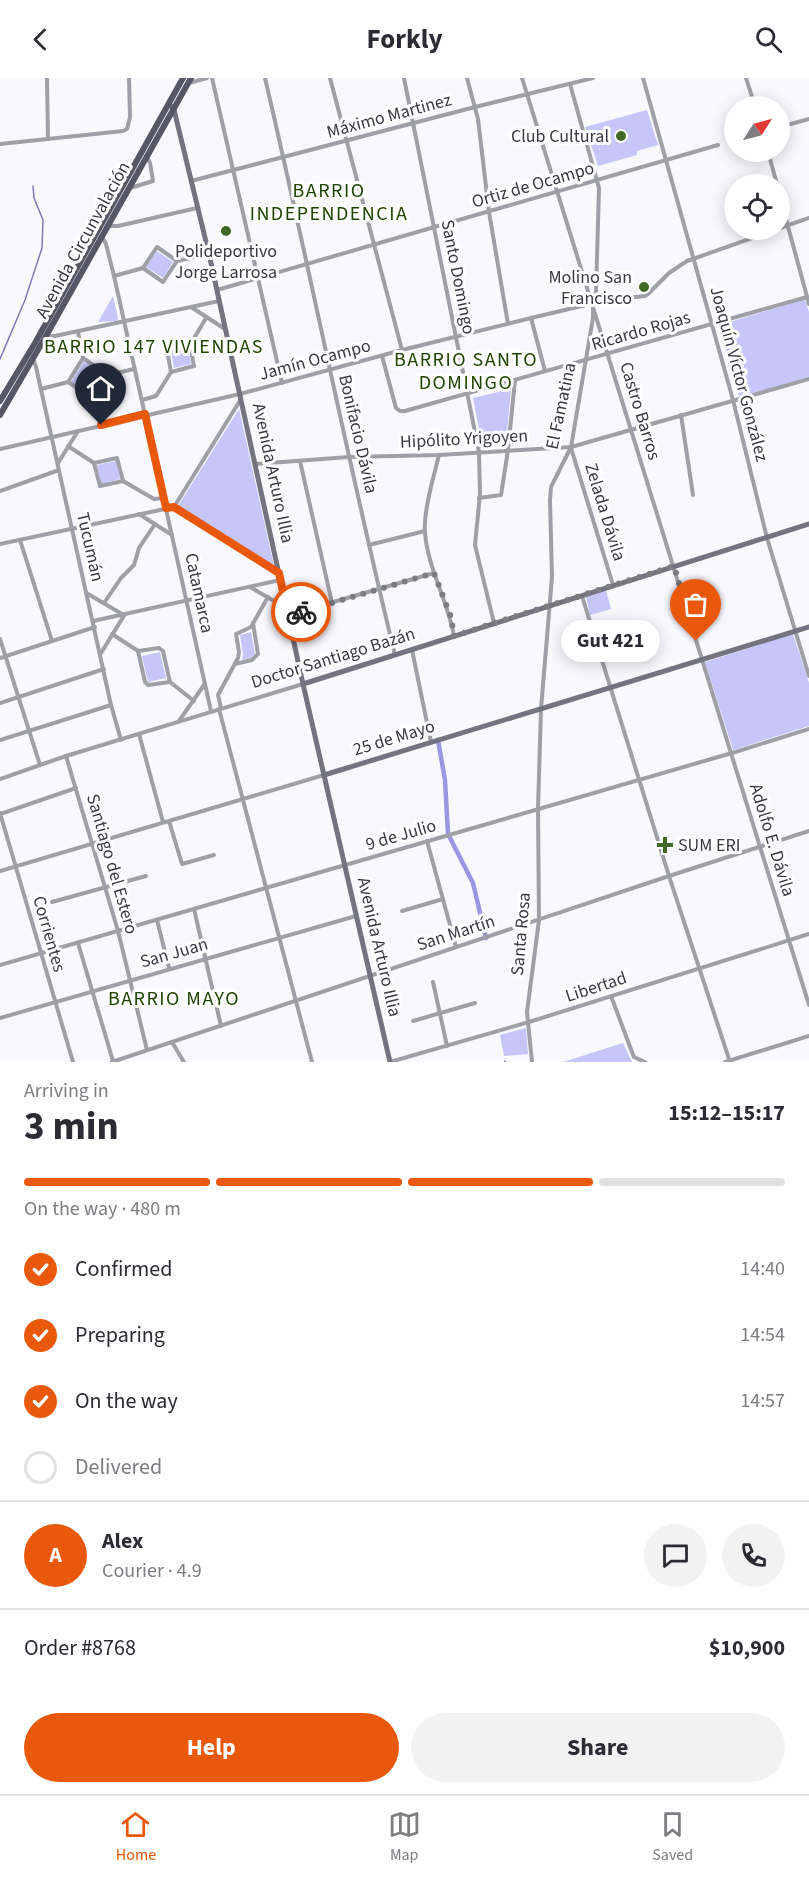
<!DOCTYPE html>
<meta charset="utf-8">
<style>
:root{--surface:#fff;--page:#f2f2f3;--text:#2b2b33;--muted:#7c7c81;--line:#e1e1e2;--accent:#ea580c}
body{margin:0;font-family:"Source Sans 3",sans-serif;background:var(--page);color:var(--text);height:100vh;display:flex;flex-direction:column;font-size:22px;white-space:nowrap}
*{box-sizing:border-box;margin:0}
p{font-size:20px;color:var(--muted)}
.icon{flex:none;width:33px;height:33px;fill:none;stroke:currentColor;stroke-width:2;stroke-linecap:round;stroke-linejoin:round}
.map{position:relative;height:984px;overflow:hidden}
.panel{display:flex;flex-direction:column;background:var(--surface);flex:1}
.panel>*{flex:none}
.needle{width:39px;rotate:54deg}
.controls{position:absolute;left:724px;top:18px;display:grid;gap:12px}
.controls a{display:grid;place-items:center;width:66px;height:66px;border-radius:50%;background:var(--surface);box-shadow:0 3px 15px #0003;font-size:30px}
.pin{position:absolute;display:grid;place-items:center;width:51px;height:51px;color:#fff;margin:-62px -26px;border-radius:50% 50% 50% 0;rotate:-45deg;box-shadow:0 0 6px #0007}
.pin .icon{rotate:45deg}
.courier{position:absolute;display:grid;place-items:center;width:60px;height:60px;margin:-30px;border:4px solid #ea580c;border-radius:50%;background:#fff;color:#222;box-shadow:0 2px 8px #0007}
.bubble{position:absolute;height:42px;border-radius:21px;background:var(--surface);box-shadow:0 3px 15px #0003;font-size:20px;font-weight:700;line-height:42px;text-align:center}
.overview em{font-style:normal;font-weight:700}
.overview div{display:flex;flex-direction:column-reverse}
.overview{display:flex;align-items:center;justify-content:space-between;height:102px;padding:0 24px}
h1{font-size:39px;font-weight:700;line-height:45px}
.bar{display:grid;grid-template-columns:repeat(4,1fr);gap:9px 6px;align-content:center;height:72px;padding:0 24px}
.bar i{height:8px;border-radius:4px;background:var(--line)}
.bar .selected{background:var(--accent)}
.bar p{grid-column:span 4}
.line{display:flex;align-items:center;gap:15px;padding:0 24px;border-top:2px solid var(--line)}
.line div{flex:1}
.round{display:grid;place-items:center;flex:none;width:63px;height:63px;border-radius:32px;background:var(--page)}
ol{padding:0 24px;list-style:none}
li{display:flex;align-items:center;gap:18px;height:66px}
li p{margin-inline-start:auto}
li .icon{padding:6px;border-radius:50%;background:var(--accent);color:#fff;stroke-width:4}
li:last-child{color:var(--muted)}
li i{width:33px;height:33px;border:3px solid var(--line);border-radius:50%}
.button{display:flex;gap:12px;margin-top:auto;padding:12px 24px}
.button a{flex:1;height:69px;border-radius:36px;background:var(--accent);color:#fff;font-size:24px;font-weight:700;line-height:69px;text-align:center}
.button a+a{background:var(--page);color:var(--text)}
header{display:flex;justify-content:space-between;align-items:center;height:78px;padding:0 24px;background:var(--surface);font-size:27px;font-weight:700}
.menu{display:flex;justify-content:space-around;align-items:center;height:84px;border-top:2px solid var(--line);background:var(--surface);font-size:16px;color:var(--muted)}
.menu a{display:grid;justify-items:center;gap:3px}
.menu .selected{color:var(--accent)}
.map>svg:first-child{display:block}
.green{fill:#c6c6fb}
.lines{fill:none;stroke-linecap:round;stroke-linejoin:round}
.stream{stroke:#7d7ab1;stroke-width:1.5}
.canal{stroke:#9a96e1;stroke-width:4.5}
.street{stroke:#9f9fa8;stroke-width:4}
.secondary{stroke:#747481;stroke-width:5}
.primary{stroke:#565665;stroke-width:6}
.done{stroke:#7c7c83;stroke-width:6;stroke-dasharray:0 10.8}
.route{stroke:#ea580c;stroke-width:8}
.poi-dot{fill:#3f6925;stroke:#fff;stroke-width:2}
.labels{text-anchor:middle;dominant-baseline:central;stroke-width:6;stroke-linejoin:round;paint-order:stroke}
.street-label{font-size:18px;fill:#393942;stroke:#fff}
.poi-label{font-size:18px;fill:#393942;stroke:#fff;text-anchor:end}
.neighbourhood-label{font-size:20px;letter-spacing:1.5px;fill:#1f4402;stroke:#fff}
</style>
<header><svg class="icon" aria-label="back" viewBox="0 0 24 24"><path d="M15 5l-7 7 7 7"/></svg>Forkly<svg class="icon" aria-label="search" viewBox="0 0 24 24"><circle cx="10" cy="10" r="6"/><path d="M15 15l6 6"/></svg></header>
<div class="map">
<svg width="809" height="984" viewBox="0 0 809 984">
<rect width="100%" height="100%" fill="#f8f8fd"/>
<!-- green -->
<g class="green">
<path d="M647 32 658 67 637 73V77L598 88 585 49Z"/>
<path d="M157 173 173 184 163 200 146 189Z"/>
<path d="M113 218 118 240 117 243 98 244Z"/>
<path d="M805 221 809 234V299L739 319 720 247Z"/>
<path d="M188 270 191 286 174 290 171 273Z"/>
<path d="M84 283 104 296 91 317 71 304Z"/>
<path d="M511 311 506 366 482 367 473 320Z"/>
<path d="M239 331 274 488 178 428Z"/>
<path d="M116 383 120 401 101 406 97 387Z"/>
<path d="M606 512 611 531 590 537 586 519Z"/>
<path d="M251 554 255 576 251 580 242 582 243 577 240 557Z"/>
<path d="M793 556 809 605V648L733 672 705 584Z"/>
<path d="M160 574 166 600 148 604 142 578Z"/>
<path d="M526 950 528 976 504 978 500 957Z"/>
<path d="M623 965 632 984H563Z"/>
</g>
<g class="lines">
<!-- stream -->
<g class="stream">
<path d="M0 281 25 222 42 170 43 142 34 120 33 108"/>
<path d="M505 984V983"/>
</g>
<!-- canal -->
<path class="canal" d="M438 662 445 702 448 756 473 805 486 860"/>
<!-- street -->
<g class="street">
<path d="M47 0 48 61"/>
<path d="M212 0 282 305"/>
<path d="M265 0C310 192 348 385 395 577"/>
<path d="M330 0 402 272"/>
<path d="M404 0 479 374 480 416 475 467 494 545"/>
<path d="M467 0 478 41 489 134 508 246"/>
<path d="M522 0 809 927"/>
<path d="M643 0 733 322 767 460 809 598"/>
<path d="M746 0 755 28"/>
<path d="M189 5 207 0"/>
<path d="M780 49 809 41"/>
<path d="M0 66 123 53 127 51 130 39 129 0"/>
<path d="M768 74 777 106"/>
<path d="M191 103 475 29 593 0"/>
<path d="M130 110 153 103 150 85 147 79"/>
<path d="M780 119 809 226"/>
<path d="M108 148H118L197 130"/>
<path d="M780 150 809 140"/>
<path d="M102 159 106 166 114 198 211 633"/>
<path d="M143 190 163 204 177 183 209 176"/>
<path d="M114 198 143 190 157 169 177 183"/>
<path d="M217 212 718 67"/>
<path d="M191 229 225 251"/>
<path d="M531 240 545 293"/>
<path d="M46 258H55L219 223"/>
<path d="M382 278 396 330 400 333H405L807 219"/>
<path d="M83 280 108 297 134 291"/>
<path d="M33 281 36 289 111 627 121 662"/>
<path d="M171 294 194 288 190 267 206 240"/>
<path d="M68 304 93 320 108 297"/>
<path d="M41 311 68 304 83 280 78 254"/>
<path d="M142 322 156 318 171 294 167 272 190 267"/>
<path d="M681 337 693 417"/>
<path d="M68 368 94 385 100 408 123 403 154 421 164 420"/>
<path d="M571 370 613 507"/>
<path d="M0 371 240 316 402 272 531 240 607 222 645 218 648 216 669 195 687 183 775 152"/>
<path d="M439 377C434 397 423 435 425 455 428 491 448 523 454 558"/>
<path d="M300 383 332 525"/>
<path d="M58 385 78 353"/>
<path d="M94 385 117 380 123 403"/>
<path d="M256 386 349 379 439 377 571 369 809 301"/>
<path d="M0 413 59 392"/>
<path d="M479 420 501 417 508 372 515 302"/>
<path d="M174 429 278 495"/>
<path d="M139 436 172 457"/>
<path d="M20 462 52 563"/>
<path d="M0 466 174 429 241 321"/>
<path d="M369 467 425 453"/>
<path d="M250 509 286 530"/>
<path d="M88 516 122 536"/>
<path d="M582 518 669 798 730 984"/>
<path d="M104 525 121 500 134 487 139 470 155 446"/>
<path d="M288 537 434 495"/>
<path d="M93 543 280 502"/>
<path d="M112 556 138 573 159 570 163 573 170 604 194 623"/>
<path d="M0 561 40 687"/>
<path d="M412 572 431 664"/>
<path d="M138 573 145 604 148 607 170 604"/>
<path d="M101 575 125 536"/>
<path d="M0 580 95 549"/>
<path d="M235 586 252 582 258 576 253 545"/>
<path d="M0 625 104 591"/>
<path d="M221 630 218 617 238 580 239 574 236 556 251 549 268 519"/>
<path d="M219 631 312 984"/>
<path d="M179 643 204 607"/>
<path d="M139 656 163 744"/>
<path d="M0 662 111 627"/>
<path d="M66 678 118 853 147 972"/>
<path d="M0 701 66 678 303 606"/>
<path d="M0 735 73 984"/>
<path d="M0 736 76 710"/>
<path d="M169 743 182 786 214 777"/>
<path d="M427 763 456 869"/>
<path d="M0 793 324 697"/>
<path d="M52 824 146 798"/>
<path d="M194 831 221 948"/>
<path d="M402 833 443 821"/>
<path d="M157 842 169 890"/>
<path d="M78 865 113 983"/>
<path d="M0 887 732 675 809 651"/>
<path d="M433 904 447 968"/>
<path d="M611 918 632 974 634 979 645 984"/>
<path d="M0 940 356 838"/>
<path d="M413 943 475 925"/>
<path d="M172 964 184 984"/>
<path d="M112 984 669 798 809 753"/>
<path d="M390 984 529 944 809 856"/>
<path d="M532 984 527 934 539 842 538 730 541 631 552 499 550 422 551 409 571 369 593 240V226L596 214 599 110 570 6"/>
<path d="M725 984 809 958"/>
</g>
<!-- secondary -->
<g class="secondary">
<path d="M169 26 174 31 176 40 209 176 303 606 390 984"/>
<path d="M303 606 809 446"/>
<path d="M324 697 809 549"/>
</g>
<!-- primary -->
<g class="primary">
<path d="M0 323 35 265 183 0"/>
<path d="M0 337 46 258 191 0"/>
</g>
</g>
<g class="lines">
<!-- done -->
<path class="done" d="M301 534 434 495 451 539 454 558 674 488 696 563"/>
<!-- route -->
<path class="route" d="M101 347 145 336 166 430 174 429 279 495 288 537 301 534"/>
</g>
<!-- markers -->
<g class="poi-dot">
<circle cx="621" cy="58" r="6"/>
<circle cx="226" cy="153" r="6"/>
<circle cx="644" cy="209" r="6"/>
<path d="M662 758h6v6h6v6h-6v6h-6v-6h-6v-6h6z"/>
</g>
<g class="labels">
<!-- street labels -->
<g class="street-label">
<text transform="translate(389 38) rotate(-15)">Máximo Martinez</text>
<text transform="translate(533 107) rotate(-16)">Ortiz de Ocampo</text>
<text transform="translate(83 162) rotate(-61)">Avenida Circunvalación</text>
<text transform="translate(458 199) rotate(79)">Santo Domingo</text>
<text transform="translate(641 253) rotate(-16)">Ricardo Rojas</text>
<text transform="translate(315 282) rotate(-15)">Jamín Ocampo</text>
<text transform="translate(739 296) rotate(75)">Joaquín Víctor González</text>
<text transform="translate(561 328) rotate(-78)">El Famatina</text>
<text transform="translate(640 333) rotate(73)">Castro Barros</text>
<text transform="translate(358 356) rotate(77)">Bonifacio Dávila</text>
<text transform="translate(464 361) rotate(-3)">Hipólito Yrigoyen</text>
<text transform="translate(273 395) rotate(78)">Avenida Arturo Illia</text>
<text transform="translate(605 434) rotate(73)">Zelada Dávila</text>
<text transform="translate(90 469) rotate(77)">Tucumán</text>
<text transform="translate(199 515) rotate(78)">Catamarca</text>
<text transform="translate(333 580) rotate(-17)">Doctor Santiago Bazán</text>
<text transform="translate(394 660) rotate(-17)">25 de Mayo</text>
<text transform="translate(401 757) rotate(-16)">9 de Julio</text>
<text transform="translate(772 762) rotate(73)">Adolfo E. Dávila</text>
<text transform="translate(112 786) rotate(74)">Santiago del Estero</text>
<text transform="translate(456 855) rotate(-18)">San Martín</text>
<text transform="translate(49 856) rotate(74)">Corrientes</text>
<text transform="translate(521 856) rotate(-85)">Santa Rosa</text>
<text transform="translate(379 869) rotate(77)">Avenida Arturo Illia</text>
<text transform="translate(174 875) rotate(-16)">San Juan</text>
<text transform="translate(596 909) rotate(-18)">Libertad</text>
</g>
<!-- poi labels -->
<g class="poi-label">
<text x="609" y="58">Club Cultural</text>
<text x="226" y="173" text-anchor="middle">Polideportivo<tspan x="226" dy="21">Jorge Larrosa</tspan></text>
<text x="632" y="199">Molino San<tspan x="632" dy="21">Francisco</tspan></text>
<text x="678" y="767" text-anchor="start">SUM ERI</text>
</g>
<!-- neighbourhood labels -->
<g class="neighbourhood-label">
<text x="329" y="113">BARRIO<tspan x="329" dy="23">INDEPENDENCIA</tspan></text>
<text x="154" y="269">BARRIO 147 VIVIENDAS</text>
<text x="466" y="282">BARRIO SANTO<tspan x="466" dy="23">DOMINGO</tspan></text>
<text x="174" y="921">BARRIO MAYO</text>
</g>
</g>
</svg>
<div class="controls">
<a><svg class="needle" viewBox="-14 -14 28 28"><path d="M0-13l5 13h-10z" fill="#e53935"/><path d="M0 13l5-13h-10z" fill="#7c7c81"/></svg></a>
<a><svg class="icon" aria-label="locate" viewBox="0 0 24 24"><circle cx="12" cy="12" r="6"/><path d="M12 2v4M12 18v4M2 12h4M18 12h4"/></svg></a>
</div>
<div class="pin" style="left:696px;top:563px;background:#ea580c"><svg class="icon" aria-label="bag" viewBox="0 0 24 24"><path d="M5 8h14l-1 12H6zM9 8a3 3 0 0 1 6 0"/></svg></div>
<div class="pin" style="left:101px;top:347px;background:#1f2937"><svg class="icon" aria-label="home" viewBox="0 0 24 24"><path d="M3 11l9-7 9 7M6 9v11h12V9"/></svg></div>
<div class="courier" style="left:301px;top:534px"><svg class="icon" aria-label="bike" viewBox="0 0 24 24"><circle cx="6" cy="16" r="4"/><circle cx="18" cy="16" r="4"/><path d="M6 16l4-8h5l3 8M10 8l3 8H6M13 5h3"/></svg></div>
<div class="bubble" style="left:561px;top:542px;width:99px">Gut 421</div>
</div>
<section class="panel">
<div class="overview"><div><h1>3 min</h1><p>Arriving in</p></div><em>15:12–15:17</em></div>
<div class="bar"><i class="selected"></i><i class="selected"></i><i class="selected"></i><i></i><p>On the way · 480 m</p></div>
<ol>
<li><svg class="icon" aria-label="check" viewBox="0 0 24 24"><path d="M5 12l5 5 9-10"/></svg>Confirmed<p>14:40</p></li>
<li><svg class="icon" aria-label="check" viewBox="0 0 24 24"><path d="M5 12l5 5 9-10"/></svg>Preparing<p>14:54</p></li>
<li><svg class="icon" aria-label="check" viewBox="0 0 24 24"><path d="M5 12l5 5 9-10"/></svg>On the way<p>14:57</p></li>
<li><i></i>Delivered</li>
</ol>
<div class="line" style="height:108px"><b class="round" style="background:var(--accent);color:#fff">A</b><div><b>Alex</b><p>Courier · 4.9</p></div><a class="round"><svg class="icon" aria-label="chat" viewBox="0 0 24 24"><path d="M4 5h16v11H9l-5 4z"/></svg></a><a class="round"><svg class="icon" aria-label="phone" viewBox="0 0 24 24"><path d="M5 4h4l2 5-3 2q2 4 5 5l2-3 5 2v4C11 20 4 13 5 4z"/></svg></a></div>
<div class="line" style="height:78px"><div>Order #8768</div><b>$10,900</b></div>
<div class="button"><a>Help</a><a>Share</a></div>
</section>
<nav class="menu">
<a class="selected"><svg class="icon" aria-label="home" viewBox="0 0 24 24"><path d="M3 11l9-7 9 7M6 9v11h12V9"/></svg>Home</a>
<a><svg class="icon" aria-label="map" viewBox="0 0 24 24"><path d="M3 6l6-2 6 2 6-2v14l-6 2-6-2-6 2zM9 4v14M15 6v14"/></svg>Map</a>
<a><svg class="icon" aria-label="saved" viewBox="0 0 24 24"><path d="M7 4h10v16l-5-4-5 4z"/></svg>Saved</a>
</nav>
